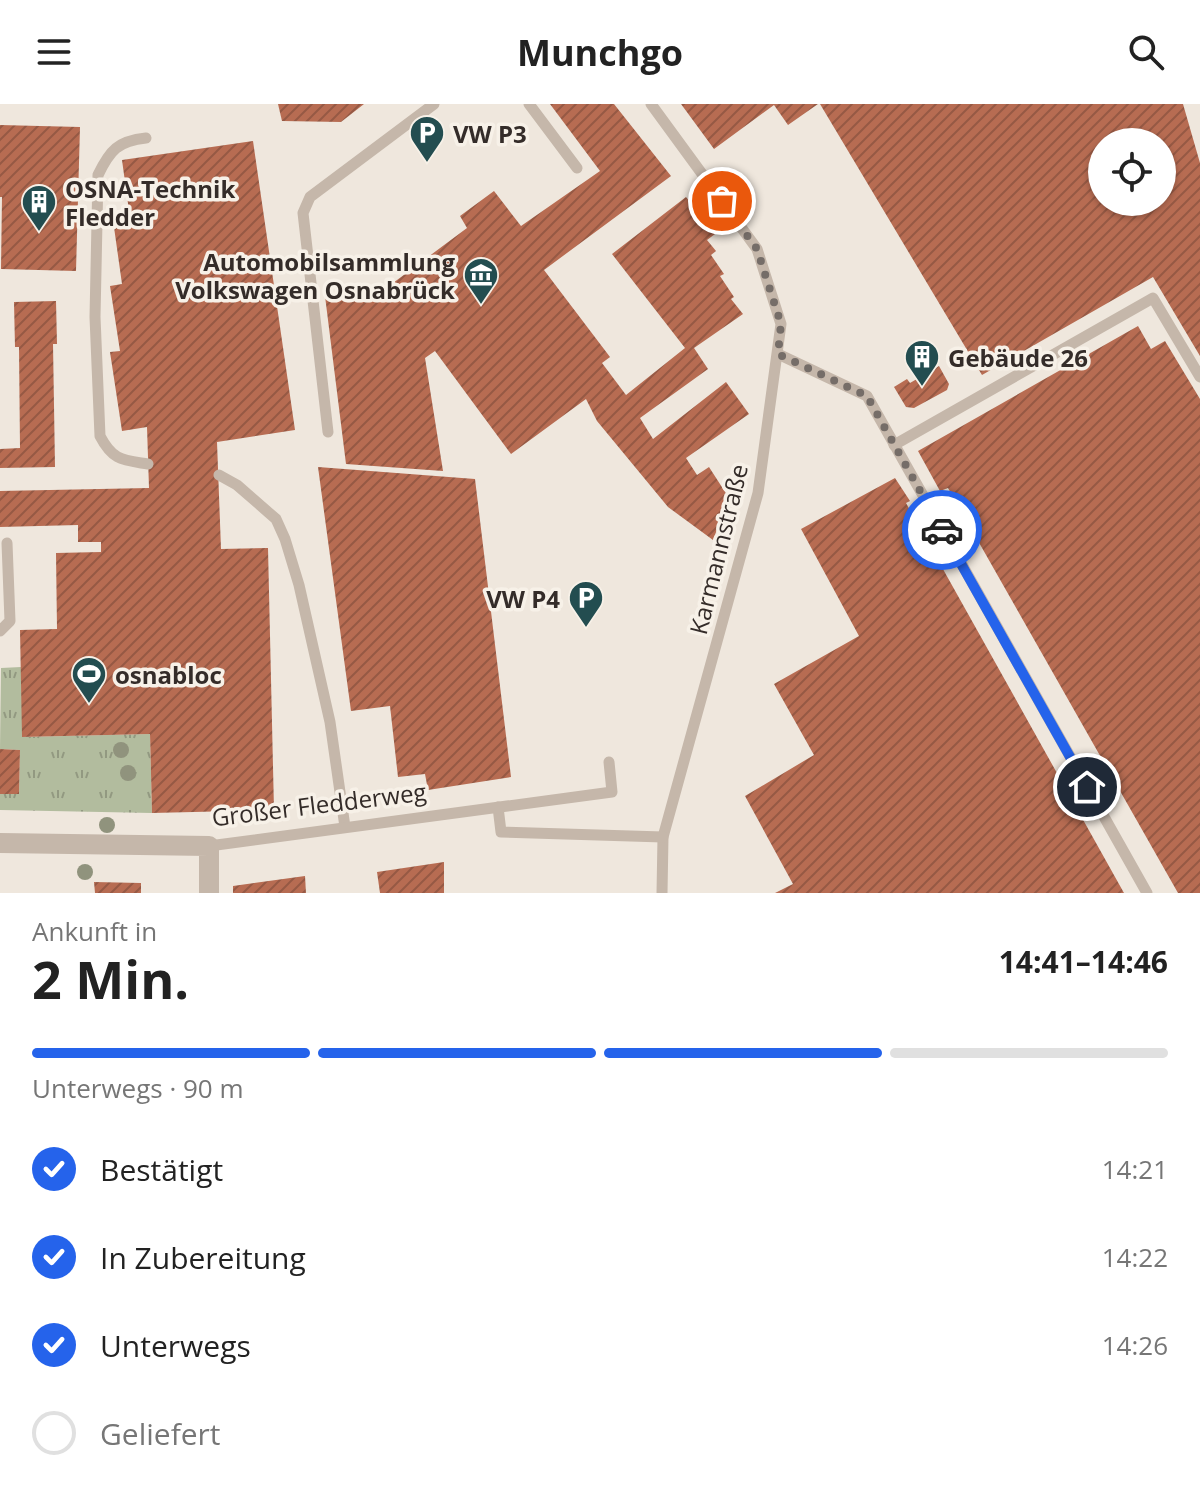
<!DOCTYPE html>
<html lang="de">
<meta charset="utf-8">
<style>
:root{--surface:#fff;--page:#f2f2f2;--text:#222;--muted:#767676;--line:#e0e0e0;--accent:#2563eb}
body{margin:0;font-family:"Open Sans",sans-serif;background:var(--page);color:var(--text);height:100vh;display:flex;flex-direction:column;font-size:30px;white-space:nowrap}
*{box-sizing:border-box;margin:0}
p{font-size:26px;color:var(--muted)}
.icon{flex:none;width:44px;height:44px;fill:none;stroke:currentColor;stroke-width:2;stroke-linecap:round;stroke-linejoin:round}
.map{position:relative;height:789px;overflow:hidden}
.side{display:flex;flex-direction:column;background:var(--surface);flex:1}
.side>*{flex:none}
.controls{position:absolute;left:1088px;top:24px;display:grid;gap:16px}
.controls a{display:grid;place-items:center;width:88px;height:88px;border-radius:50%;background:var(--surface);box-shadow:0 2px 6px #0004;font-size:40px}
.pin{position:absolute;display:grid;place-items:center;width:68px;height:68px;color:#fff;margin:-34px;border:4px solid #fff;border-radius:50%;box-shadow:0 2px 8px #0007}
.courier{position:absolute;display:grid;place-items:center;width:80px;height:80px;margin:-40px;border:6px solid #2563eb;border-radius:50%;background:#fff;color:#222;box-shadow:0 2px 10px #0007}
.summary em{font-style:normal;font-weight:700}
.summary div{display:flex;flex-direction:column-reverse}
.summary{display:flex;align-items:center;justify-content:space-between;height:136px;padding:0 32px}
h1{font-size:52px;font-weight:700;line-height:60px}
.bar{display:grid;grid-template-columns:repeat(4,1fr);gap:12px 8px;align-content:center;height:96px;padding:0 32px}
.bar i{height:10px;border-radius:6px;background:var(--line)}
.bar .on{background:var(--accent)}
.bar p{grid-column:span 4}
ol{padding:0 32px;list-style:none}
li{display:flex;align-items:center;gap:24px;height:88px}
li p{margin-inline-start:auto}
li .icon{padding:8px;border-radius:50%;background:var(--accent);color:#fff;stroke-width:4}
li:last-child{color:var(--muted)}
li i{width:44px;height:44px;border:4px solid var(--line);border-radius:50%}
header{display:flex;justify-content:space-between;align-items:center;height:104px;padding:0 32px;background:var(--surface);font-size:36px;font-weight:700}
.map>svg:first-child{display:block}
.grass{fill:url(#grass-tufts)}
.building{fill:url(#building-hatch);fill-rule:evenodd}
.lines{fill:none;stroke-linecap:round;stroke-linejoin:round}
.service{stroke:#c5b7aa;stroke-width:11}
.minor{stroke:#c5b7aa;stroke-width:20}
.tree{fill:#90937d}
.done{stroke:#756d68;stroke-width:8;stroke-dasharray:0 14.4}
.route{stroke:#2563eb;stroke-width:10}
.labels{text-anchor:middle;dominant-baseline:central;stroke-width:7;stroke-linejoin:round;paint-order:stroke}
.poi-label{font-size:24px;font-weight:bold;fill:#342c29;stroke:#f7f1e8;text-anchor:start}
.street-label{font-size:24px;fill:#342c29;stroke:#f7f1e8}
</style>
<header><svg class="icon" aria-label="menu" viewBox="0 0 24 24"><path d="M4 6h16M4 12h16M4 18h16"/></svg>Munchgo<svg class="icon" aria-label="search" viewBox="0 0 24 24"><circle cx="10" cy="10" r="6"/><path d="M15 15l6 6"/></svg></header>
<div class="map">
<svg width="1200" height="789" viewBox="0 0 1200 789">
<defs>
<pattern id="grass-tufts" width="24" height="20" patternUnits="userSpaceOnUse" patternTransform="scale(2)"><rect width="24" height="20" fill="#b2bc9e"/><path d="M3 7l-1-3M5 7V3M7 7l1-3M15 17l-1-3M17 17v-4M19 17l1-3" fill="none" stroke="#929981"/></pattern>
<pattern id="building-hatch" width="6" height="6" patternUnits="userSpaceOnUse" patternTransform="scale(2)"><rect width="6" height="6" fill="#b76c52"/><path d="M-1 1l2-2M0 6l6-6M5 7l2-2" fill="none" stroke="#965944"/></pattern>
</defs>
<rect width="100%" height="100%" fill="#efe7dd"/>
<!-- grass -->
<path class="grass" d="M21 563 23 633 150 630 152 709 0 706V690H19L20 646 0 645 1 564Z"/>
<!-- building -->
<g class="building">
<path d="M278 0H364L341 18 282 17Z"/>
<path d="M550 0H614L671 72 544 166 610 253 602 259 626 291 685 244 612 150 686 93 715 130 707 136 716 147 711 151 724 170 720 172 734 193 731 195 743 210 694 244 708 265 640 314 653 335 726 278 749 310 686 354 697 371 709 363 729 394 713 436 668 403 597 317 586 295 511 350 435 247 425 254 443 367 346 360 325 192 393 179 467 124 460 112 494 87 521 122 600 67Z"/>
<path d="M681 0H818L788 21 774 1 714 45Z"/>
<path d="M820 0H1183L1200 59V252L1153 173 982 271ZM1102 38H1162V98H1102Z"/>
<path d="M0 21 80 23 76 167 1 165 2 93H0Z"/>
<path d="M253 37 295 326 217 338 221 445 268 444 274 706 152 709 150 630 22 633 20 526 57 525 56 449 101 448V438H78V421L0 423V387L149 384 147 323 122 327 110 248 120 247 110 182 122 180 113 116 130 114 122 56Z"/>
<path d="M56 197 57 240H53L55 363 0 364V345L20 344 19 243H15L14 198Z"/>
<path d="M1138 222 1151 245 1165 237 1200 295V789H1178L948 384 940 387 918 347Z"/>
<path d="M939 262 949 280 947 286 914 304 906 303 894 283 907 275 910 279Z"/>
<path d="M318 363 475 375 511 673 428 686 425 670 398 673 390 602 351 607Z"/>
<path d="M895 374 910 397 906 399 1124 789H775L793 780 745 692 814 651 774 580 859 532 801 425Z"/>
<path d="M0 645 20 646 19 690H0Z"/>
<path d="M444 758V789H380L377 768Z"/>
<path d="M305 772 306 789H233V782Z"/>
<path d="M94 778 141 779V789H95Z"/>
</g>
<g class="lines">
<!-- service -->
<g class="service">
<path d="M529 0 577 64"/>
<path d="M651 0 757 145 781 220 758 389 663 733 662 789"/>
<path d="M146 34C118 37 110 46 98 71L95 213 100 332C113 357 123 356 148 360"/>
<path d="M778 250 867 292 1147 789"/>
<path d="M328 328 303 109 310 93 434 0"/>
<path d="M894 341 1153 194 1200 273"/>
<path d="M219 371 237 381 276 415 285 435 299 481 330 618 345 723"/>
<path d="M0 527 10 517 7 439"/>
<path d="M498 703 501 728 663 733"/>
<path d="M209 742 612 688 609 658"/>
</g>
<!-- minor -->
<path class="minor" d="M0 739 209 742V789"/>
</g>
<!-- trees -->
<g class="tree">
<circle cx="121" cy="646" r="8"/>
<circle cx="128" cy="669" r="8"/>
<circle cx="107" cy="721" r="8"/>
<circle cx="85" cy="768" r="8"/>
</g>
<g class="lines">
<!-- done -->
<path class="done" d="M722 97 757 145 781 220 778 250 867 292 942 426"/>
<!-- route -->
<path class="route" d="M942 426 1087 683"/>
</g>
<!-- icons -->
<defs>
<symbol id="parking-pin" viewBox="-11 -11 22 30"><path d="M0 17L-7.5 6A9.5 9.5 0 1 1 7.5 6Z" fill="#234d50" stroke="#f7f1e8"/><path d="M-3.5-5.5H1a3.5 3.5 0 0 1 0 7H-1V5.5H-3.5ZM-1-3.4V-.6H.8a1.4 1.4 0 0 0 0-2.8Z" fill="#fff"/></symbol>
<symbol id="building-pin" viewBox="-11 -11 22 30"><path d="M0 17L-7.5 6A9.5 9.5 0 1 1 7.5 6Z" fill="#234d50" stroke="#f7f1e8"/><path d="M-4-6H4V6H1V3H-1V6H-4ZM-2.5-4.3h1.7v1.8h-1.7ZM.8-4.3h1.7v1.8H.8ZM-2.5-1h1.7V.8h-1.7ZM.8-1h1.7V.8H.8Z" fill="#fff"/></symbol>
<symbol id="museum-pin" viewBox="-11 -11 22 30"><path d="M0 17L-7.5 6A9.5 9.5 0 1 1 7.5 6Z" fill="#234d50" stroke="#f7f1e8"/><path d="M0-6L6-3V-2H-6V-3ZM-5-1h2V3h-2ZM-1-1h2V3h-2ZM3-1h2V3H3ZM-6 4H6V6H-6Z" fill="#fff"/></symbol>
<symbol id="stadium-pin" viewBox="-11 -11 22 30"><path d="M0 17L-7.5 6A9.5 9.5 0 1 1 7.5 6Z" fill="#234d50" stroke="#f7f1e8"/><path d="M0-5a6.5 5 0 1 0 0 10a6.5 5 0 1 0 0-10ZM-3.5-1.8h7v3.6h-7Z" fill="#fff"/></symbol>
</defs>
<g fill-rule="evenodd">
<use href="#parking-pin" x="407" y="9" width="40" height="54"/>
<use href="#building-pin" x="19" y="78" width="40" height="54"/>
<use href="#museum-pin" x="461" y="151" width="40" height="54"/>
<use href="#building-pin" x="902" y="233" width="40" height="54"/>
<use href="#parking-pin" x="566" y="474" width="40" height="54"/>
<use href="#stadium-pin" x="69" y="550" width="40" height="54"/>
</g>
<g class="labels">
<!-- poi labels -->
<g class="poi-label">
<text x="453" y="29">VW P3</text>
<text x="65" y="84">OSNA-Technik<tspan x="65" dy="28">Fledder</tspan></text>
<text x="455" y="157" text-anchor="end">Automobilsammlung<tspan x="455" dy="28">Volkswagen Osnabrück</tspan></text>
<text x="948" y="253">Gebäude 26</text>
<text x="560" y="494" text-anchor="end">VW P4</text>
<text x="115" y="570">osnabloc</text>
</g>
<!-- street labels -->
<g class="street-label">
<text transform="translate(718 445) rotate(-76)">Karmannstraße</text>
<text transform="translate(319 700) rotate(-7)">Großer Fledderweg</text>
</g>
</g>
</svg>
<div class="controls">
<a><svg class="icon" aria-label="locate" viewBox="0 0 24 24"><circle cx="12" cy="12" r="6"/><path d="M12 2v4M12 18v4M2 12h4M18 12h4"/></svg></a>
</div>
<div class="pin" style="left:722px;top:97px;background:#ea580c"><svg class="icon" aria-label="bag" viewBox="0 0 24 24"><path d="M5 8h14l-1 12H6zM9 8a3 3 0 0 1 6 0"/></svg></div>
<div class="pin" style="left:1087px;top:683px;background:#1f2937"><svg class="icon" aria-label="home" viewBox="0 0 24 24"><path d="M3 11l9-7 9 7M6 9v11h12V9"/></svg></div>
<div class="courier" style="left:942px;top:426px"><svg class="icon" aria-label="car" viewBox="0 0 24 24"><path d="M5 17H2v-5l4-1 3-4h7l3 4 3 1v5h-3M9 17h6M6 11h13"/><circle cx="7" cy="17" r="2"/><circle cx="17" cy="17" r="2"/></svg></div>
</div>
<section class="side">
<div class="summary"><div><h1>2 Min.</h1><p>Ankunft in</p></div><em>14:41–14:46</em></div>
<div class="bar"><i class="on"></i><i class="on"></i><i class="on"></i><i></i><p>Unterwegs · 90 m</p></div>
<ol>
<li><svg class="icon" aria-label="check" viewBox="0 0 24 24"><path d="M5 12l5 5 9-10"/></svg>Bestätigt<p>14:21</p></li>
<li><svg class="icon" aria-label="check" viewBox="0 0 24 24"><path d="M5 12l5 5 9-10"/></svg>In Zubereitung<p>14:22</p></li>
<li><svg class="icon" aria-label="check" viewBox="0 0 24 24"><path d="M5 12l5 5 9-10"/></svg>Unterwegs<p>14:26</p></li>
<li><i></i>Geliefert</li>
</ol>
</section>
